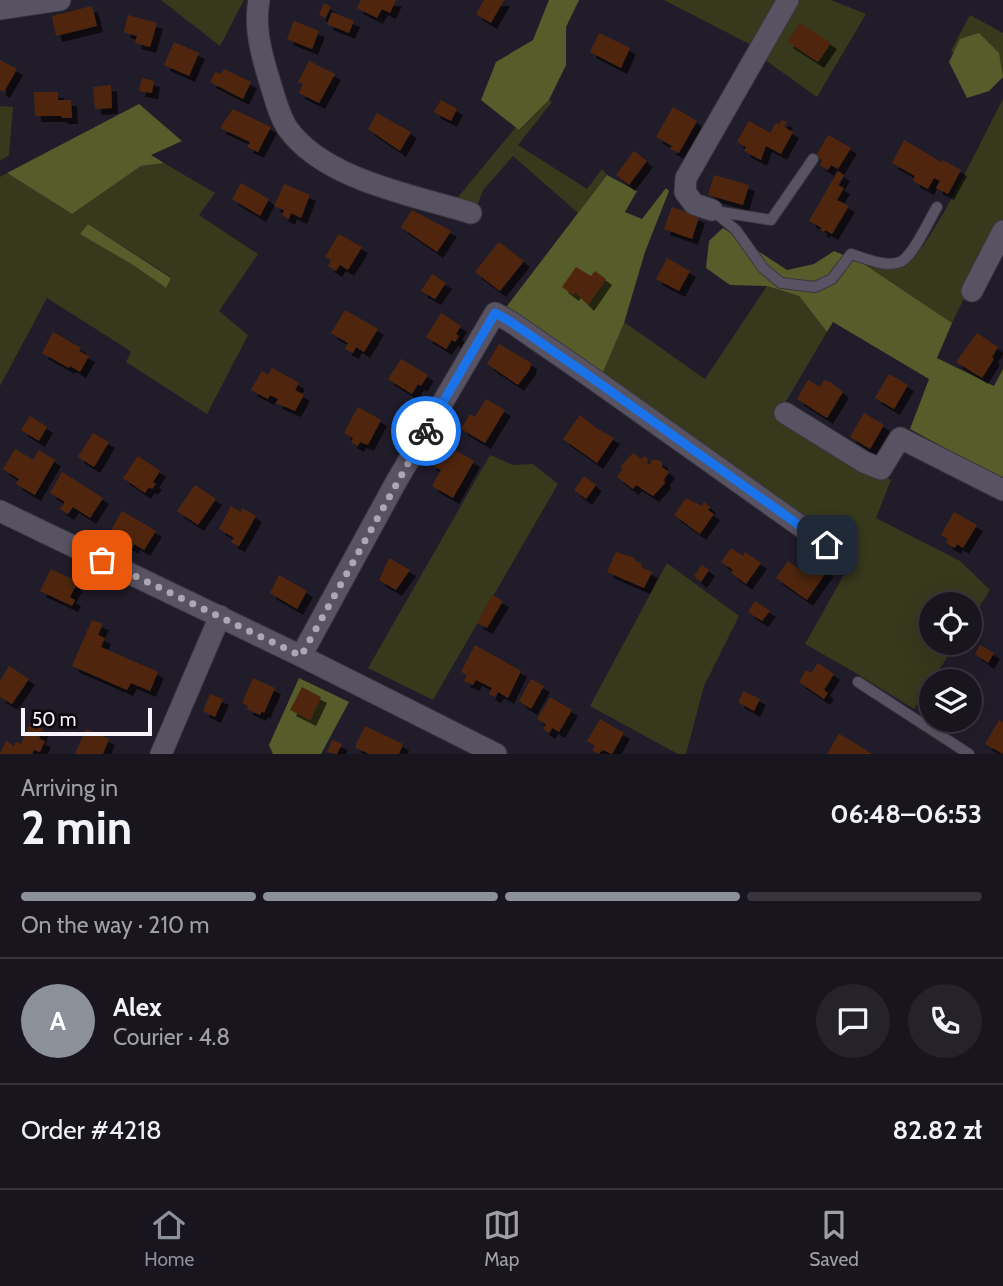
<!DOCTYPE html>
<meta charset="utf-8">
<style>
:root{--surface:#19151f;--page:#26222c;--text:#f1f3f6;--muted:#9f9fa4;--line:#37343d;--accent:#8c9099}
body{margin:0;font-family:Cabin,sans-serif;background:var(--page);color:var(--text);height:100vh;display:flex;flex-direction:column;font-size:26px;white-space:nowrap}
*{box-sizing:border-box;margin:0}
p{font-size:23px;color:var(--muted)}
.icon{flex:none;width:38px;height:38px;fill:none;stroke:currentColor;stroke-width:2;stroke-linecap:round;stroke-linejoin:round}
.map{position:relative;height:754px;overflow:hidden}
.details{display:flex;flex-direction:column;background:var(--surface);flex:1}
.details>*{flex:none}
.controls{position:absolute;left:919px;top:592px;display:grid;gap:14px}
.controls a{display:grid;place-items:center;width:63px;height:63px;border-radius:50%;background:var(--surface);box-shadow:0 7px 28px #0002,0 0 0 2px var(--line);font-size:35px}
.scale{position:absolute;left:21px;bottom:18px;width:131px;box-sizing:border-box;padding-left:7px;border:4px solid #f6f3fc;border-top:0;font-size:19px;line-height:24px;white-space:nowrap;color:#f6f3fc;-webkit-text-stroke:5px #0a080d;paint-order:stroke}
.pin{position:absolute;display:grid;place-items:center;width:60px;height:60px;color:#fff;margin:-30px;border-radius:14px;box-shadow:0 4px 10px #0006}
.courier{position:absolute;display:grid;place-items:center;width:70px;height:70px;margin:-35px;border:5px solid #1a73e8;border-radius:50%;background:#fff;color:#222;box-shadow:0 2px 9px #0007}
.head em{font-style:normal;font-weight:700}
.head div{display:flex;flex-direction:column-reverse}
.head{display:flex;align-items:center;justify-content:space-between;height:119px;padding:0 21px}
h1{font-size:46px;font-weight:700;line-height:52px}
.bar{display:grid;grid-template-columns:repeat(4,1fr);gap:10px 7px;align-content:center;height:84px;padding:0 21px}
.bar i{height:9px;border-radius:5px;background:var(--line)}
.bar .selected{background:var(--accent)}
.bar p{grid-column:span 4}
.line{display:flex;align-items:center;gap:18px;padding:0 21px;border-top:2px solid var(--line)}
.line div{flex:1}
.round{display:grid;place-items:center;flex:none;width:74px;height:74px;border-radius:37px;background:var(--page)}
.tabs{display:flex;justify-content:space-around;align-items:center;height:98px;border-top:2px solid var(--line);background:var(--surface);font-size:19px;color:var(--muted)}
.tabs a{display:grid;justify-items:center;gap:4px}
.tabs .selected{color:var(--accent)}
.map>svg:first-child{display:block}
.green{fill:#36391c;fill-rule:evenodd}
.forest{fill:#575c2b}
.building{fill:#50270f;filter:url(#shadow)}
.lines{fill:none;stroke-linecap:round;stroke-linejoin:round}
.lane-casing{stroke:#3a3640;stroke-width:12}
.street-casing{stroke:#3a3640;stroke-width:23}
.secondary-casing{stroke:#3a3640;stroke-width:23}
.lane{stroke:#585362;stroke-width:10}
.street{stroke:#585362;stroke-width:21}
.secondary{stroke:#585362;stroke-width:21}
.done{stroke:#aba8b2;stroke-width:7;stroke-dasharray:0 12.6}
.route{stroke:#1a73e8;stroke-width:9}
</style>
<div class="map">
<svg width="1003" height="754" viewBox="0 0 1003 754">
<defs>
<filter id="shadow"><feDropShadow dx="6" dy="6" stdDeviation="0" flood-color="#0009"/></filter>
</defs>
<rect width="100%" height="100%" fill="#211c29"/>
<!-- green -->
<g class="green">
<path d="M161 0H244L220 46Z"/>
<path d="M664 0H780L755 47Z"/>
<path d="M793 0H831L866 14 817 97 761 57Z"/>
<path d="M970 15 1003 33V78L951 51Z"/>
<path d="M1003 99V219L952 323 861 262C873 265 891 272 903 267 928 256 987 128 1003 99Z"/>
<path d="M549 100 552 102 518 145 587 189 602 169 607 175 578 213 513 156 483 190 476 209 454 202 516 127 520 130Z"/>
<path d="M0 106 13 107 9 155 0 161Z"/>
<path d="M164 163 215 193 199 215 258 254 219 311 248 335 207 414 126 362 131 352 124 347 47 298 0 386V177L7 173 72 214 141 166ZM88 224 171 277 166 288 133 265 81 234Z"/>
<path d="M767 286 799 296 827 332 776 418 891 480 876 518 960 561 990 590 970 622V604H931V642H957L914 709 849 669 805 644 854 557 601 377 624 322 705 379Z"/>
<path d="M490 455 513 465 533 464 558 484 433 700 368 668Z"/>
<path d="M667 563 739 616 704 686 686 754H678L590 706Z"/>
</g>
<!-- forest -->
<g class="forest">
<path d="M549 0H579L566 27V65L549 100 519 130 481 100 496 62 533 40Z"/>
<path d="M979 33 999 53 1003 77 989 91 967 98 949 62 960 39Z"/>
<path d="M139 104 182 141 151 155 164 163 141 166 72 214 7 173Z"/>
<path d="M607 175 637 191 625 212 642 219 666 188 669 191 645 252 624 323 601 377 504 310Z"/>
<path d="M88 224 171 278 166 288 133 265 80 234Z"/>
<path d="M723 228 787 270 814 264 834 251 861 262 952 323 937 358 994 386 1003 369V480L910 429 929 379 833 322 827 332 799 296 767 286 730 285 706 268 709 241Z"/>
<path d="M299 678 349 702 321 754H273L269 745Z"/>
</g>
<!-- building -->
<g class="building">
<path d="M361 0H396L390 13 382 9 377 18 357 8Z"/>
<path d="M484 0H504L491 23 476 14Z"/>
<path d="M324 3 331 7 325 18 319 15Z"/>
<path d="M92 6 97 26 56 36 52 16Z"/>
<path d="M332 12 354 21 349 33 327 24Z"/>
<path d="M128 15 157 23 150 47 135 43 137 36 124 32Z"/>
<path d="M294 21 319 31 312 49 287 39Z"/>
<path d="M800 23 831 43 818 62 787 42Z"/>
<path d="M599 33 630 48 621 68 590 52Z"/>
<path d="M174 42 199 53 189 76 164 65Z"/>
<path d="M0 60 17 69 4 92 0 90Z"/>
<path d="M309 61 335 74 319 103 299 93 303 84 298 82Z"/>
<path d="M224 69 251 82 243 99 210 82 215 72 221 74Z"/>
<path d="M142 78 154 81 152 93 139 91Z"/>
<path d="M111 85 112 108 95 109 93 87Z"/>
<path d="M34 92H58V100H71L72 118H62L61 116H35Z"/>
<path d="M441 100 457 109 451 121 434 112Z"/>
<path d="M673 107 697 121 679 153 670 149 672 146 656 137Z"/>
<path d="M233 109 271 127 258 152 247 147 250 142 220 128Z"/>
<path d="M377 113 411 132 400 151 368 129Z"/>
<path d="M782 120 787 122 784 127 793 132 781 154 766 146 761 160 744 151 746 147 737 142 749 121 770 133 776 123 779 124Z"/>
<path d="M828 135 851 148 838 169 831 165 828 170 820 165 822 160 816 156Z"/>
<path d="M904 140 941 162 942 160 961 170 948 194 936 188 940 181 934 178 928 189 913 181 915 176 892 163Z"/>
<path d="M634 151 647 161 629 185 616 175Z"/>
<path d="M838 171 844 175 838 185 844 188 837 200 849 206 832 234 825 230 824 232 820 230 822 228 809 221Z"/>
<path d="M714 175 749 185 743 205 708 195Z"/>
<path d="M241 183 269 199 260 216 232 199Z"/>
<path d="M284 184 310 195 301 218 291 213 289 219 282 215 284 210 274 206Z"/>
<path d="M672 207 699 217 692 239 664 229Z"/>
<path d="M412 210 451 231 437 252 401 227Z"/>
<path d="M339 234 362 247 348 270 340 265 336 271 328 266 331 260 325 257Z"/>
<path d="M499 242 524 261 500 291 475 272Z"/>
<path d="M667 258 690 271 679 291 656 279Z"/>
<path d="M576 267 591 276 595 271 606 279 588 305 575 292 573 295 562 287Z"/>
<path d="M432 274 446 283 435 299 421 291Z"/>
<path d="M345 310 378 329 364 352 356 347 353 353 345 349 348 343 331 333Z"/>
<path d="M441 313 461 326 456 334 459 336 455 342 452 340 446 349 426 337Z"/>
<path d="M53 332 81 348 79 351 89 356 80 372 70 366 69 368 42 353Z"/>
<path d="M977 333 998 347 992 357 994 359 982 378 956 362Z"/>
<path d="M499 344 531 363 530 369 518 385 487 364Z"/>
<path d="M401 359 428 375 421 386 418 384 412 394 388 379Z"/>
<path d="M272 368 299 383 295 390 304 395 295 411 276 403 278 399 270 395 268 399 251 390 262 371 268 375Z"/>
<path d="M889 374 908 385 894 409 875 398Z"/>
<path d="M808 380 820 387 824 380 830 382 843 392 827 418 797 399Z"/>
<path d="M486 399 505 410 485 443 461 429 470 414 475 417Z"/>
<path d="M358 407 381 420 368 445 360 442 358 446 351 442 353 438 344 433Z"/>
<path d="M864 413 884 425 870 449 850 437Z"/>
<path d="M580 415 596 428 614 438 597 463 563 439Z"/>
<path d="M30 416 47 427 39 441 21 430Z"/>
<path d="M93 433 109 442 94 467 78 457Z"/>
<path d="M15 449 33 460 39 450 55 460 35 495 16 484 19 479 3 469Z"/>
<path d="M453 449 474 461 453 498 432 486 441 470 430 464 438 450 449 456Z"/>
<path d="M633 453 641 459 645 456 648 459 647 463 649 465 652 460H659L662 462V467L669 472 664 479 665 483 653 496 636 485 633 489 617 477 622 470 621 466Z"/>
<path d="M138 456 160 471 153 482 156 484 152 489 149 487 145 493 123 478Z"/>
<path d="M62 472 103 498 90 518 73 507 68 514 60 509 65 502 50 493Z"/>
<path d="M584 476 596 485 586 499 574 490Z"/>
<path d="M195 485 216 499 198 525 177 511Z"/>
<path d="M686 498 702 506 704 502 710 507 708 510 714 514 700 534 674 515Z"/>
<path d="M231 506 241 512 242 508 256 516 239 546 231 542 234 538 219 529Z"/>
<path d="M122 511 156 531 144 550 134 544 132 548 126 544 128 540 111 530Z"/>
<path d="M954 512 977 525 963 548 957 544 955 548 946 543 948 539 941 535Z"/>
<path d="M731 548 743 556 745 552 761 563 746 584 731 573 733 570 721 562Z"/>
<path d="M616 552 635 558 634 560 642 564 641 567 652 572 644 588 607 572Z"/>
<path d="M809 557 828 570 807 600 776 578 788 561 800 570Z"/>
<path d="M389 558 410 570 396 590 379 580Z"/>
<path d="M702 565 709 570 701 582 694 576Z"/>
<path d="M51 569 78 582 70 597 75 600 72 606 40 591Z"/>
<path d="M279 575 307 591 297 609 270 593Z"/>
<path d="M492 595 503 601 487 628 477 623Z"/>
<path d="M755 601 770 611 762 621 748 612Z"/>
<path d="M92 620 103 624 98 635 105 638 101 647 158 672 150 691 131 683 127 690 72 666Z"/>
<path d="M475 645 521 671 508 698 498 692 495 697 489 694 492 688 476 680 473 685 464 681 467 675 461 672Z"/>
<path d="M980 645 994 653 988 663 975 654Z"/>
<path d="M818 663 834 674 824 690 828 693 824 699 799 682 806 670 811 673Z"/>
<path d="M9 666 29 679 12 704 0 697V681Z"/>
<path d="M253 678 275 688 264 713 262 711 260 715 247 709 248 706 242 703Z"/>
<path d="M531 679 544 686 531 709 519 701Z"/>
<path d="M302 687 321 697 310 720 290 710Z"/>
<path d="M744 691 760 699 754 711 738 702Z"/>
<path d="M210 694 223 699 215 717 203 711Z"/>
<path d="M550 697 572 710 559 732 552 728 549 733 543 729 546 724 537 719Z"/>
<path d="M600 719 624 733 612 754 603 750 598 754 592 750 595 746 587 741Z"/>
<path d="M999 720 1003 722V754L985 744Z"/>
<path d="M30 723 43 729 39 739 45 741 40 752 34 750 32 754H0L6 741 14 746 16 742 21 744Z"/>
<path d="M365 726 403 744 399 754H369L355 747Z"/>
<path d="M86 729 109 739 103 754H75Z"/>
<path d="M839 734 853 742 872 754H827Z"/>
<path d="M332 740 342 744 337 754 327 752Z"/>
</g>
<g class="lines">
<defs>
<g id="lane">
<path d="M712 210 736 230 763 268 781 283 815 287 832 279 851 254C865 258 886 268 900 262 913 257 929 220 937 207"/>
<path d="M714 211 771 220 813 159"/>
<path d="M858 682 969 754"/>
</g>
<g id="street">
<path d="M259 0C254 27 261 53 269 79 274 95 279 116 288 129 325 180 413 195 471 213"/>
<path d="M0 9 60 0"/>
<path d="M712 210 694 204 685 192 686 178 788 0"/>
<path d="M972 291 1003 231"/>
<path d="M785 413 864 462 881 469 900 438 1003 490"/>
<path d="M301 656 396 482 495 313 511 322 595 380 827 545"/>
<path d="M161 754 220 616"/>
</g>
<path id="secondary" d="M0 511 301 656 496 754"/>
</defs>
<!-- lane casing -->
<use href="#lane" class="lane-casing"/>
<!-- street casing -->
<use href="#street" class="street-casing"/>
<!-- secondary casing -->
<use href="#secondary" class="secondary-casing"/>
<!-- lane -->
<use href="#lane" class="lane"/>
<!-- street -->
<use href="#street" class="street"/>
<!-- secondary -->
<use href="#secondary" class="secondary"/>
</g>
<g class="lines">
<!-- done -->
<path class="done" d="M102 560 301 656 426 431"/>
<!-- route -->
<path class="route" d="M426 431 495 313 511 322 595 380 827 545"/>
</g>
</svg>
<div class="controls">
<a><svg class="icon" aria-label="locate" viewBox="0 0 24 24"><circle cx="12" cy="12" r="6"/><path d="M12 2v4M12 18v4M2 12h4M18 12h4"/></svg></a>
<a><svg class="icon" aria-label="layers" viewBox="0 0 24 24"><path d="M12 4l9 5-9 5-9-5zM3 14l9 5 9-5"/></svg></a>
</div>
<div class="scale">50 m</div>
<div class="pin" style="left:102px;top:560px;background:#ea580c"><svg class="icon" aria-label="bag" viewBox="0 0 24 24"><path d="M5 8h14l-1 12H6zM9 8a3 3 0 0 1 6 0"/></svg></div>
<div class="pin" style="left:827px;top:545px;background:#1f2937"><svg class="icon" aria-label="home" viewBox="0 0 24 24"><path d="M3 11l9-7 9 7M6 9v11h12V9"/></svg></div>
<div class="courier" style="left:426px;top:431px"><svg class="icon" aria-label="bike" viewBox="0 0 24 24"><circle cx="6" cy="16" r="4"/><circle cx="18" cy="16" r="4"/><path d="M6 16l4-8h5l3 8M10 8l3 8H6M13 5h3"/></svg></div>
</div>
<section class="details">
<div class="head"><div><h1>2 min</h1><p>Arriving in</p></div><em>06:48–06:53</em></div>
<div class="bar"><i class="selected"></i><i class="selected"></i><i class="selected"></i><i></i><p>On the way · 210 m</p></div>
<div class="line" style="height:126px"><b class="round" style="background:var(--accent);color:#fff">A</b><div><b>Alex</b><p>Courier · 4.8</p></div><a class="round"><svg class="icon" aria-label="chat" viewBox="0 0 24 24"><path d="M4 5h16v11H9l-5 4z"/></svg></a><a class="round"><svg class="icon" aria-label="phone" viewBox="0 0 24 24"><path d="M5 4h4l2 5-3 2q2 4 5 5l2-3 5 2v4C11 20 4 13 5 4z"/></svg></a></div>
<div class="line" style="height:91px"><div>Order #4218</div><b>82.82 zł</b></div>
</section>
<nav class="tabs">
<a class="selected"><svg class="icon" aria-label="home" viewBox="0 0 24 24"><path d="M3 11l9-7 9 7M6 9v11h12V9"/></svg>Home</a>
<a><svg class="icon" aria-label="map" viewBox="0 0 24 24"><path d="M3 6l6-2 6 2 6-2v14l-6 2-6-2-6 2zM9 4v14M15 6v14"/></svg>Map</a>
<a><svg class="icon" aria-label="saved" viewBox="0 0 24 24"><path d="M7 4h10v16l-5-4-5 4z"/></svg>Saved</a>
</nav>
